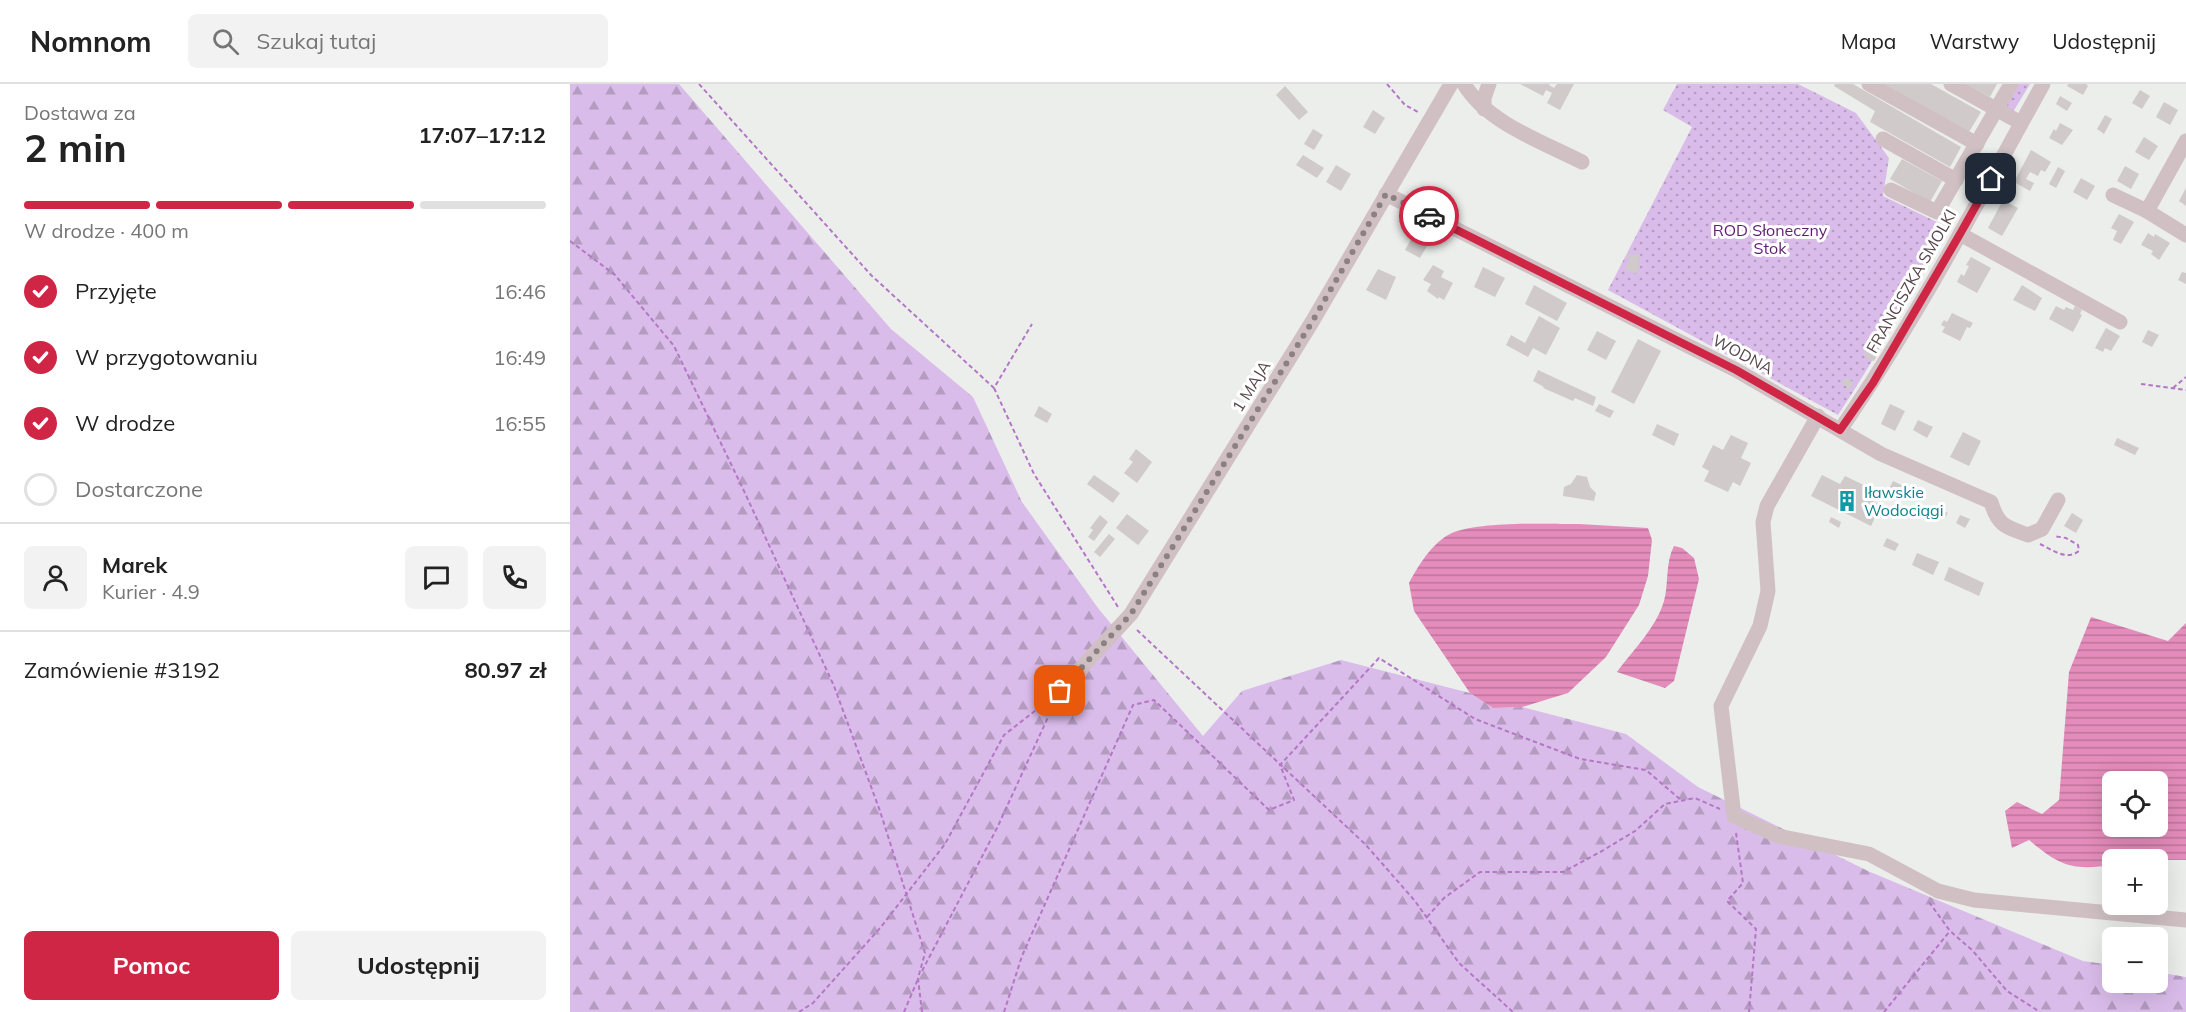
<!DOCTYPE html>
<html lang="pl">
<meta charset="utf-8">
<style>
:root{--surface:#fff;--page:#f2f2f2;--text:#222;--muted:#767676;--line:#e0e0e0;--accent:#ce2644}
body{margin:0;font-family:Mulish,sans-serif;background:var(--page);color:var(--text);height:100vh;display:flex;flex-direction:column;font-size:22px;white-space:nowrap}
*{box-sizing:border-box;margin:0}
p{font-size:20px;color:var(--muted)}
.icon{flex:none;width:33px;height:33px;fill:none;stroke:currentColor;stroke-width:2;stroke-linecap:round;stroke-linejoin:round}
.map{position:relative;flex:1;overflow:hidden}
.details{display:flex;flex-direction:column;background:var(--surface);width:570px}
.details>*{flex:none}
.controls{position:absolute;left:1532px;top:687px;display:grid;gap:12px}
.controls a{display:grid;place-items:center;width:66px;height:66px;border-radius:9px;background:var(--surface);box-shadow:0 6px 24px #0002;font-size:30px}
.pin{position:absolute;display:grid;place-items:center;width:51px;height:51px;color:#fff;margin:-26px;border-radius:12px;box-shadow:0 3px 9px #0006}
.courier{position:absolute;display:grid;place-items:center;width:60px;height:60px;margin:-30px;border:4px solid #ce2644;border-radius:50%;background:#fff;color:#222;box-shadow:0 2px 8px #0007}
.head em{font-style:normal;font-weight:700}
.head div{display:flex;flex-direction:column-reverse}
.head{display:flex;align-items:center;justify-content:space-between;height:102px;padding:0 24px}
h1{font-size:39px;font-weight:700;line-height:45px}
.bar{display:grid;grid-template-columns:repeat(4,1fr);gap:9px 6px;align-content:center;height:72px;padding:0 24px}
.bar i{height:8px;border-radius:4px;background:var(--line)}
.bar .current{background:var(--accent)}
.bar p{grid-column:span 4}
.line{display:flex;align-items:center;gap:15px;padding:0 24px;border-top:2px solid var(--line)}
.line div{flex:1}
.round{display:grid;place-items:center;flex:none;width:63px;height:63px;border-radius:9px;background:var(--page)}
ol{padding:0 24px;list-style:none}
li{display:flex;align-items:center;gap:18px;height:66px}
li p{margin-inline-start:auto}
li .icon{padding:6px;border-radius:50%;background:var(--accent);color:#fff;stroke-width:4}
li:last-child{color:var(--muted)}
li i{width:33px;height:33px;border:3px solid var(--line);border-radius:50%}
.button{display:flex;gap:12px;margin-top:auto;padding:12px 24px}
.button a{flex:1;height:69px;border-radius:9px;background:var(--accent);color:#fff;font-size:24px;font-weight:700;line-height:69px;text-align:center}
.button a+a{background:var(--page);color:var(--text)}
header{display:flex;align-items:center;gap:36px;box-sizing:border-box;height:84px;padding:0 30px;background:var(--surface);border-bottom:2px solid var(--line)}
header strong{font-size:28px}
nav{display:flex;gap:33px;margin-inline-start:auto;font-size:21px}
.search{width:420px;height:54px;background:var(--page);display:flex;align-items:center;gap:15px;box-sizing:border-box;padding:0 21px;border-radius:9px;color:var(--muted);font-size:22px}
main{display:flex;flex:1;min-height:0}
.map>svg:first-child{display:block}
.grass{fill:url(#grass-dots)}
.forest{fill:url(#forest-firs)}
.water{fill:url(#water-rules);fill-rule:evenodd}
.building{fill:#d0caca}
.lines{fill:none;stroke-linecap:round;stroke-linejoin:round}
.path{stroke:#b377c5;stroke-width:2;stroke-dasharray:4.5 3;stroke-linecap:butt}
.minor{stroke:#d0c0c4;stroke-width:15}
.done{stroke:#8b8183;stroke-width:6;stroke-dasharray:0 10.8}
.route{stroke:#ce2644;stroke-width:8}
.labels{text-anchor:middle;dominant-baseline:central;stroke-width:6;stroke-linejoin:round;paint-order:stroke}
.park-label{font-size:16px;fill:#5e1d72;stroke:#fff}
.street-label{font-size:16px;fill:#57464a;stroke:#fff}
.culture-label{font-size:16px;fill:#0d838f;stroke:#fff;text-anchor:start}
</style>
<header>
<strong>Nomnom</strong>
<div class="search"><svg class="icon" aria-label="search" viewBox="0 0 24 24"><circle cx="10" cy="10" r="6"/><path d="M15 15l6 6"/></svg>Szukaj tutaj</div>
<nav><a>Mapa</a><a>Warstwy</a><a>Udostępnij</a></nav>
</header>
<main>
<section class="details">
<div class="head"><div><h1>2 min</h1><p>Dostawa za</p></div><em>17:07–17:12</em></div>
<div class="bar"><i class="current"></i><i class="current"></i><i class="current"></i><i></i><p>W drodze · 400 m</p></div>
<ol>
<li><svg class="icon" aria-label="check" viewBox="0 0 24 24"><path d="M5 12l5 5 9-10"/></svg>Przyjęte<p>16:46</p></li>
<li><svg class="icon" aria-label="check" viewBox="0 0 24 24"><path d="M5 12l5 5 9-10"/></svg>W przygotowaniu<p>16:49</p></li>
<li><svg class="icon" aria-label="check" viewBox="0 0 24 24"><path d="M5 12l5 5 9-10"/></svg>W drodze<p>16:55</p></li>
<li><i></i>Dostarczone</li>
</ol>
<div class="line" style="height:108px"><a class="round"><svg class="icon" aria-label="person" viewBox="0 0 24 24"><circle cx="12" cy="8" r="4"/><path d="M4 21q1-7 8-7t8 7"/></svg></a><div><b>Marek</b><p>Kurier · 4.9</p></div><a class="round"><svg class="icon" aria-label="chat" viewBox="0 0 24 24"><path d="M4 5h16v11H9l-5 4z"/></svg></a><a class="round"><svg class="icon" aria-label="phone" viewBox="0 0 24 24"><path d="M5 4h4l2 5-3 2q2 4 5 5l2-3 5 2v4C11 20 4 13 5 4z"/></svg></a></div>
<div class="line" style="height:78px"><div>Zamówienie #3192</div><b>80.97 zł</b></div>
<div class="button"><a>Pomoc</a><a>Udostępnij</a></div>
</section>
<div class="map">
<svg width="1616" height="928" viewBox="0 0 1616 928">
<defs>
<pattern id="grass-dots" width="8" height="8" patternUnits="userSpaceOnUse" patternTransform="scale(1.5)"><rect width="8" height="8" fill="#dabcea"/><path d="M2 2h.1M6 6h.1" fill="none" stroke="#b49bc0" stroke-width="1.8" stroke-linecap="round"/></pattern>
<pattern id="forest-firs" width="22" height="20" patternUnits="userSpaceOnUse" patternTransform="scale(1.5)"><rect width="22" height="20" fill="#dabcea"/><path d="M5 1l3.5 6h-7zM16 11l3.5 6h-7z" fill="#b49bc0"/></pattern>
<pattern id="water-rules" width="6" height="5" patternUnits="userSpaceOnUse" patternTransform="scale(1.5)"><rect width="6" height="5" fill="#e48cbb"/><path d="M0 2.5h6" fill="none" stroke="#bc749a"/></pattern>
</defs>
<rect width="100%" height="100%" fill="#eceeec"/>
<!-- grass -->
<g class="grass">
<path d="M1107 0H1228L1286 29 1319 74 1313 112 1371 140C1343 208 1309 269 1268 331L1038 206 1122 43 1093 26Z"/>
<path d="M1447 0H1460L1443 28 1436 24 1437 17Z"/>
</g>
<!-- forest -->
<path class="forest" d="M0 0H109L321 245 403 313 452 418 528 524 633 652 672 607 771 576 900 609 923 624 952 623 1056 650 1128 703 1298 787 1513 877 1542 881V898H1587V888L1616 893V928H0Z"/>
<!-- water -->
<g class="water">
<path d="M1009 440 1078 444 1082 456 1078 492 1069 521 1036 573 998 609 952 623 923 624 900 609 844 527 839 499C848 482 862 459 880 450 906 437 977 440 1009 440Z"/>
<path d="M1104 462 1112 464 1124 474 1129 495 1104 597 1095 604 1047 588C1063 566 1086 544 1094 517 1099 499 1095 479 1104 462Z"/>
<path d="M1521 533 1598 557 1616 539V776H1542V781C1501 787 1489 781 1459 756L1442 764 1435 727 1447 718 1472 730 1489 716 1499 588ZM1542 698H1587V742H1542Z"/>
</g>
<!-- building -->
<g class="building">
<path d="M950 0H980L979 1 984 4 987 0H1004L990 26 977 19 982 9 976 6 973 12Z"/>
<path d="M1265 0H1283L1391 63 1380 83 1300 38 1305 27 1264 2Z"/>
<path d="M1314 0H1361L1411 28 1399 48Z"/>
<path d="M1396 0H1427L1420 13Z"/>
<path d="M1498 0H1516L1518 2 1513 11 1497 2Z"/>
<path d="M715 2 738 28 729 36 706 11Z"/>
<path d="M1570 6 1580 12 1572 25 1562 19Z"/>
<path d="M1490 12 1502 19 1497 27 1486 20Z"/>
<path d="M1594 18 1608 26 1600 41 1586 33Z"/>
<path d="M803 26 815 34 805 50 793 43Z"/>
<path d="M1535 31 1542 35 1534 50 1527 45Z"/>
<path d="M1490 39 1503 46 1492 61 1479 54 1484 45 1486 47Z"/>
<path d="M743 45 753 51 744 66 734 60Z"/>
<path d="M1574 53 1588 62 1579 76 1565 68Z"/>
<path d="M1461 66 1481 78 1475 88 1471 86 1468 92 1460 88 1456 95 1464 99 1460 107 1444 98Z"/>
<path d="M733 71 754 84 747 94 726 81Z"/>
<path d="M1332 75 1372 97 1360 118 1320 95Z"/>
<path d="M766 81 781 90 771 107 756 98Z"/>
<path d="M1555 82 1569 90 1561 105 1547 97Z"/>
<path d="M1488 83 1495 87 1486 104 1479 100Z"/>
<path d="M1511 94 1525 102 1517 116 1503 108Z"/>
<path d="M1616 104V122L1609 117Z"/>
<path d="M1433 116 1448 124 1432 152 1418 144Z"/>
<path d="M1549 130 1564 138 1551 160 1543 156 1547 147 1541 144Z"/>
<path d="M846 147 861 155 850 174 835 166Z"/>
<path d="M1578 149 1584 153 1585 150 1600 159 1589 176 1581 170 1583 167 1571 161Z"/>
<path d="M1058 169 1064 172 1066 169 1071 172 1068 179 1071 180 1066 190 1055 185 1060 175 1056 173Z"/>
<path d="M1401 173 1421 184 1407 209 1387 198 1391 190 1394 192 1399 182 1396 181Z"/>
<path d="M863 181 874 187 871 193 883 199 874 216 869 213 868 215 857 207 861 200 853 196Z"/>
<path d="M913 183 935 194 925 213 904 203Z"/>
<path d="M808 185 826 193 816 216 796 206Z"/>
<path d="M1612 188 1616 189V200L1608 196Z"/>
<path d="M964 201 997 219 987 237 955 220Z"/>
<path d="M1452 201 1472 214 1465 227 1443 216Z"/>
<path d="M1486 222 1494 226 1496 223 1503 226 1505 222 1512 226 1510 230 1512 231 1503 248 1479 235Z"/>
<path d="M1382 229 1403 239 1400 244 1397 243 1390 257 1372 248 1375 243 1371 241 1374 236 1377 238Z"/>
<path d="M969 232 990 244 976 271 963 264 958 273 936 261 941 251 955 259Z"/>
<path d="M1536 244 1550 252 1541 267 1535 264 1533 268 1525 264Z"/>
<path d="M1578 246 1589 251 1582 263 1572 258Z"/>
<path d="M1027 247 1046 257 1036 276 1017 266Z"/>
<path d="M1068 255 1091 267 1064 320 1041 308Z"/>
<path d="M1298 265 1308 270 1304 277 1299 276 1294 271Z"/>
<path d="M968 286 1026 313 1023 322 1005 314 1003 317 973 304 974 303 963 297Z"/>
<path d="M1276 293 1284 299 1277 307 1275 306 1277 303 1271 299Z"/>
<path d="M1029 320 1044 327 1040 334 1025 327Z"/>
<path d="M1320 320 1335 327 1325 347 1311 340Z"/>
<path d="M469 322 482 330 477 339 464 332Z"/>
<path d="M1348 336 1363 343 1357 354 1343 346Z"/>
<path d="M1087 340 1109 350 1104 362 1082 351Z"/>
<path d="M1393 348 1411 357 1399 382 1380 373Z"/>
<path d="M1161 351 1178 359 1171 374 1181 379 1170 402 1163 398 1158 408 1134 397 1139 387 1132 383 1143 361 1153 366Z"/>
<path d="M1547 354 1569 364 1565 371 1544 361Z"/>
<path d="M566 365 582 378 567 399 554 389 563 378 559 375Z"/>
<path d="M524 391 550 409 543 419 517 400Z"/>
<path d="M1007 391 1017 393 1020 403 1026 409 1024 417 993 412 994 403 1001 400Z"/>
<path d="M1252 391 1270 400 1275 392 1300 404 1295 413 1311 421 1301 442 1241 412Z"/>
<path d="M1323 397 1344 407 1339 417 1318 407Z"/>
<path d="M1367 424 1378 429 1375 434 1365 430Z"/>
<path d="M1502 429 1513 436 1506 449 1494 442Z"/>
<path d="M557 430 579 447 568 461 546 444Z"/>
<path d="M530 431 538 438 524 457 518 453 523 446 520 444Z"/>
<path d="M1390 431 1400 435 1395 444 1386 439Z"/>
<path d="M1261 433 1271 438 1269 444 1259 438Z"/>
<path d="M539 450 545 455 530 473 524 468Z"/>
<path d="M1317 454 1329 460 1325 467 1313 462Z"/>
<path d="M1347 469 1369 478 1363 491 1342 481Z"/>
<path d="M1379 483 1414 499 1409 512 1374 496Z"/>
</g>
<g class="lines">
<!-- path -->
<g class="path">
<path d="M129 0 301 191 424 304 462 240"/>
<path d="M817 0 835 21 848 28"/>
<path d="M0 157 45 191 104 262 174 407 264 602 310 727 355 869 348 894 352 928"/>
<path d="M1571 300 1616 306"/>
<path d="M424 304 464 390 548 523"/>
<path d="M1603 304 1616 293"/>
<path d="M1470 460C1483 466 1496 477 1509 467L1508 461 1496 454 1484 452"/>
<path d="M567 546 795 760 845 817 889 879 943 928"/>
<path d="M1166 749 1173 799 1157 817 1186 845 1179 928"/>
<path d="M1359 818 1380 847 1402 866 1437 907 1470 928"/>
<path d="M857 833 874 814 910 788H993L1032 767 1065 747 1095 720 1125 714 1150 725"/>
<path d="M352 887 427 744 485 618"/>
<path d="M229 928 243 919 311 843 375 760 434 651 479 616"/>
<path d="M334 928 348 895"/>
<path d="M434 928 452 872 563 621 584 616 699 726 724 716 710 681 809 574 905 635 1010 675 1076 686 1112 717"/>
<path d="M1314 928 1380 847"/>
</g>
<!-- minor -->
<g class="minor">
<path d="M894 0C917 39 973 58 1012 78"/>
<path d="M1299 0 1407 60"/>
<path d="M1381 0 1451 39"/>
<path d="M914 25V14L919 0"/>
<path d="M1313 55 1386 96"/>
<path d="M1321 106 1367 128 1441 0"/>
<path d="M816 110 1166 286 1311 370 1421 418C1428 442 1436 443 1458 451L1472 445 1488 416"/>
<path d="M1543 111 1577 127 1616 151"/>
<path d="M1577 127 1616 57"/>
<path d="M1390 150 1550 238"/>
<path d="M1248 332 1197 422 1193 438 1198 507 1190 542 1151 622 1164 732 1208 752 1299 770 1368 807 1404 816 1616 836"/>
<path d="M1270 346C1346 236 1408 117 1473 0"/>
<path d="M490 607 561 530 742 238 881 0"/>
</g>
</g>
<g class="lines">
<!-- done -->
<path class="done" d="M490 607 561 530 742 238 816 110 859 132"/>
<!-- route -->
<path class="route" d="M859 132 1166 286 1270 346 1303 299 1390 150 1421 95"/>
</g>
<!-- icons -->
<defs>
<symbol id="building-bare" viewBox="-9 -9 18 18"><path d="M-4-6H4V6H1V3H-1V6H-4ZM-2.5-4.3h1.7v1.8h-1.7ZM.8-4.3h1.7v1.8H.8ZM-2.5-1h1.7V.8h-1.7ZM.8-1h1.7V.8H.8Z" fill="#0f9aa8" stroke="#fff" stroke-width="2.5" paint-order="stroke"/></symbol>
</defs>
<g fill-rule="evenodd">
<use href="#building-bare" x="1262" y="402" width="30" height="30"/>
</g>
<g class="labels">
<!-- park labels -->
<g class="park-label">
<text x="1200" y="146">ROD Słoneczny<tspan x="1200" dy="18">Stok</tspan></text>
</g>
<!-- street labels -->
<g class="street-label">
<text transform="translate(1341 197) rotate(-60)">FRANCISZKA SMOLKI</text>
<text transform="translate(1173 270) rotate(28)">WODNA</text>
<text transform="translate(681 302) rotate(-58)">1 MAJA</text>
</g>
<!-- culture labels -->
<g class="culture-label">
<text x="1294" y="408">Iławskie<tspan x="1294" dy="18">Wodociągi</tspan></text>
</g>
</g>
</svg>
<div class="controls">
<a><svg class="icon" aria-label="locate" viewBox="0 0 24 24"><circle cx="12" cy="12" r="6"/><path d="M12 2v4M12 18v4M2 12h4M18 12h4"/></svg></a>
<a>+</a>
<a>−</a>
</div>
<div class="pin" style="left:490px;top:607px;background:#ea580c"><svg class="icon" aria-label="bag" viewBox="0 0 24 24"><path d="M5 8h14l-1 12H6zM9 8a3 3 0 0 1 6 0"/></svg></div>
<div class="pin" style="left:1421px;top:95px;background:#1f2937"><svg class="icon" aria-label="home" viewBox="0 0 24 24"><path d="M3 11l9-7 9 7M6 9v11h12V9"/></svg></div>
<div class="courier" style="left:859px;top:132px"><svg class="icon" aria-label="car" viewBox="0 0 24 24"><path d="M5 17H2v-5l4-1 3-4h7l3 4 3 1v5h-3M9 17h6M6 11h13"/><circle cx="7" cy="17" r="2"/><circle cx="17" cy="17" r="2"/></svg></div>
</div>
</main>
